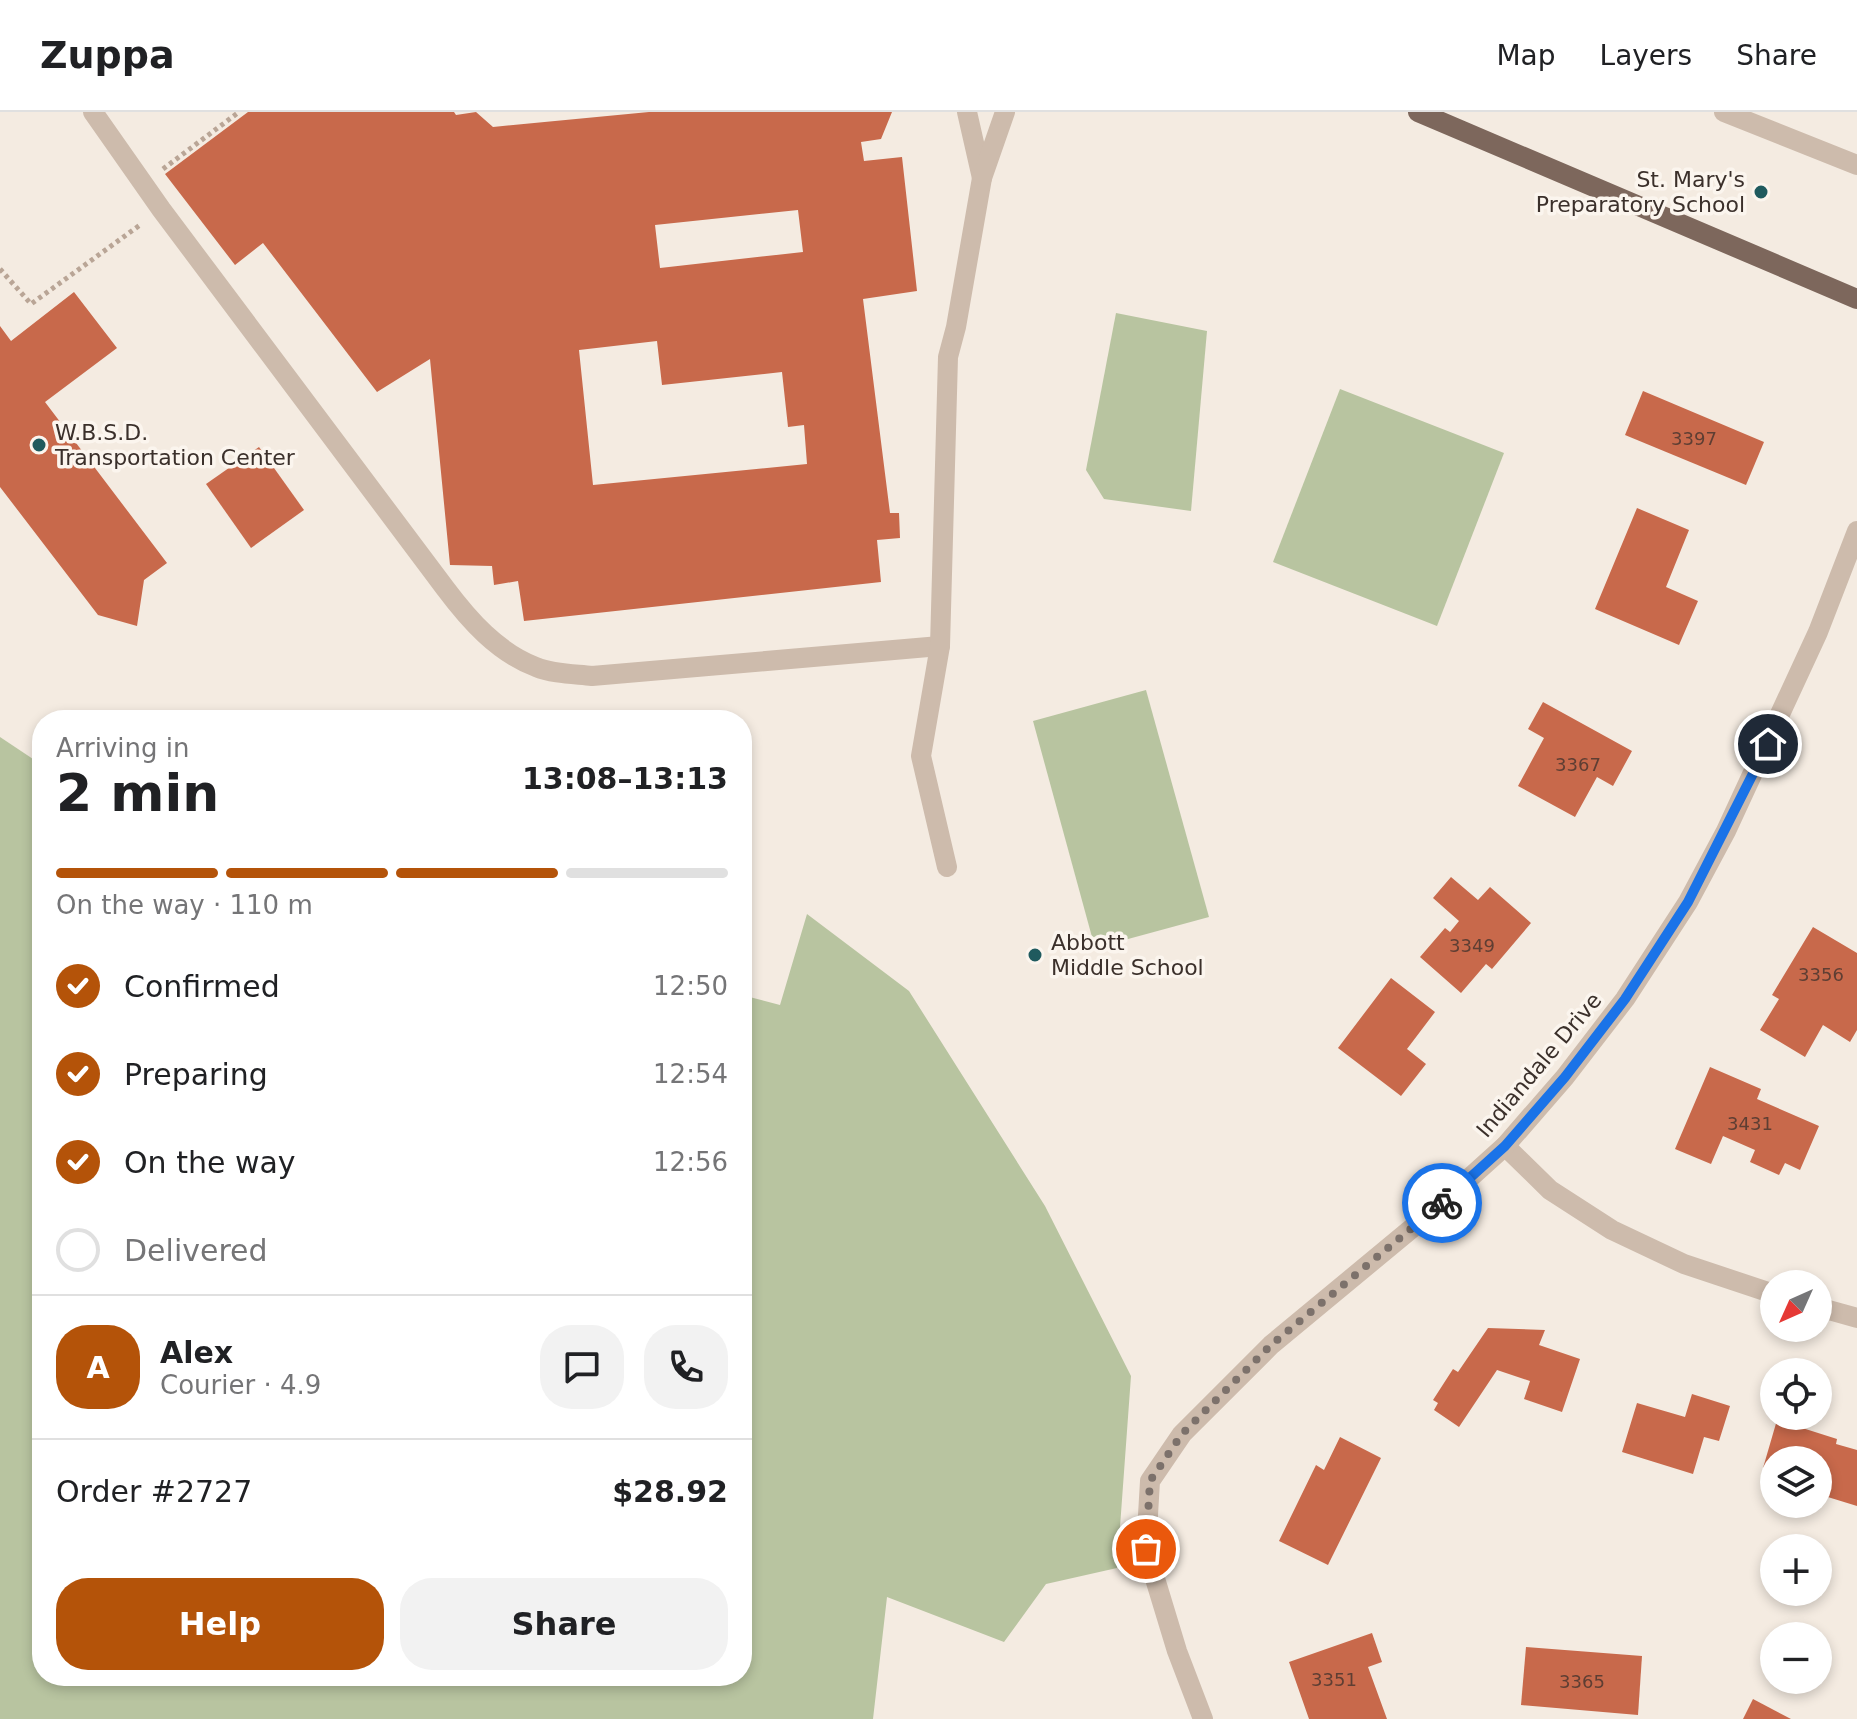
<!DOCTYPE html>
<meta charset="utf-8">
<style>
:root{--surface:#fff;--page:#f2f2f2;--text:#202124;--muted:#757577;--line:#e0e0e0;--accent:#b45309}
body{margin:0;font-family:"DejaVu Sans",sans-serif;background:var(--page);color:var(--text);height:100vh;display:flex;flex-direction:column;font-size:30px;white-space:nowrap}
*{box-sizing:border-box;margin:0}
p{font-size:26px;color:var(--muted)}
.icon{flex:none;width:44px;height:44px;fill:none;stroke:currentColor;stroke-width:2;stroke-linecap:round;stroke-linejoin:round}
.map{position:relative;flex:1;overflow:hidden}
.side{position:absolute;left:32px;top:598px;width:720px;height:976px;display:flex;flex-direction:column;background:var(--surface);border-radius:32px;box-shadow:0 4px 12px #0003}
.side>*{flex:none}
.needle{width:52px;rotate:225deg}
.controls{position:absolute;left:1760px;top:1158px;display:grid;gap:16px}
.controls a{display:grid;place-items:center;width:72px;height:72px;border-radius:50%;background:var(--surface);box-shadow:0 4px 12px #0003;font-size:40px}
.pin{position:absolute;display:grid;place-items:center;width:68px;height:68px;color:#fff;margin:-34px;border:4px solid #fff;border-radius:50%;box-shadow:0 2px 8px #0007}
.courier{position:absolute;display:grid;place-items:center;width:80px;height:80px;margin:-40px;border:6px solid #1a73e8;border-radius:50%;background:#fff;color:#222;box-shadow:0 2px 10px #0007}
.summary em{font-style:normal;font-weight:700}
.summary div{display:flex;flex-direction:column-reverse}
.summary{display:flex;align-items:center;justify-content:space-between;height:136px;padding:0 24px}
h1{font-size:52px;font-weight:700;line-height:60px}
.bar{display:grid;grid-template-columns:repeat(4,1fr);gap:12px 8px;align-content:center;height:96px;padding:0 24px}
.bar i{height:10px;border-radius:6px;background:var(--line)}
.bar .active{background:var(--accent)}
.bar p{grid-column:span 4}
.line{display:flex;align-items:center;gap:20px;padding:0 24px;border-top:2px solid var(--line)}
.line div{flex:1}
.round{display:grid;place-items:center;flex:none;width:84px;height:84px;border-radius:32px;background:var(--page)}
ol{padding:0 24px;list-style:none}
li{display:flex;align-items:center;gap:24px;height:88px}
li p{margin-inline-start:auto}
li .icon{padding:8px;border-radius:50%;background:var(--accent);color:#fff;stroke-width:4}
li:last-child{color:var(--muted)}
li i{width:44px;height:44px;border:4px solid var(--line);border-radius:50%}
.cta{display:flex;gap:16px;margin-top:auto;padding:16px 24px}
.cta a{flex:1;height:92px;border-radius:32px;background:var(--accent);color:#fff;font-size:32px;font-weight:700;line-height:92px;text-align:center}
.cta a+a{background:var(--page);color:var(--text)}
header{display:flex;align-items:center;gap:48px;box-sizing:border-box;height:112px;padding:0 40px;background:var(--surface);border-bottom:2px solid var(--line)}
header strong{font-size:38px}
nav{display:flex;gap:44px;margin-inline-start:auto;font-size:28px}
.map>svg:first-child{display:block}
.green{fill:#b8c4a0}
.building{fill:#c8694b;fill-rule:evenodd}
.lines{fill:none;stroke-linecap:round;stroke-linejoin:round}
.path{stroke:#b9a596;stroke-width:5;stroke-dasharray:4 4;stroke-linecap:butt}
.minor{stroke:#cdbbac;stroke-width:20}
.major{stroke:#7d675c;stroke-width:20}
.done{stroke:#7c716b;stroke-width:8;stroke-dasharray:0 14.4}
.route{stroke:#1a73e8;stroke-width:10}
.poi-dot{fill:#1f5a5e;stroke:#fbf5ee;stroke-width:3}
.labels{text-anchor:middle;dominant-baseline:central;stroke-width:7;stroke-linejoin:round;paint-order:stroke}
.number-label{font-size:18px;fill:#5e3e33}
.poi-label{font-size:22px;fill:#3b302b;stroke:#fbf5ee;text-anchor:start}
.street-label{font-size:22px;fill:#3b302b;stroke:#fbf5ee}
</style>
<header>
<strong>Zuppa</strong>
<nav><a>Map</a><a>Layers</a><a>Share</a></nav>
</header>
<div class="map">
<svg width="1857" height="1607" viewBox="0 0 1857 1607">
<rect width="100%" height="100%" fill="#f4ebe1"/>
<!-- green -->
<g class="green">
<path d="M1116 201 1207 219 1191 399 1104 387 1086 358Z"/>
<path d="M1340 277 1504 341 1437 514 1273 450Z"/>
<path d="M1146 578 1209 805 1095 836 1033 609Z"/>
<path d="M0 625 42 653V1564H742V883L780 893 807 802 909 879 1045 1094 1131 1264 1117 1456 1046 1472 1004 1530 887 1485 873 1607H0Z"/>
</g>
<!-- building -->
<g class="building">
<path d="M248 0H454L456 3 476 0 493 15 649 0H892L881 27 861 30 864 49 902 45 917 179 863 187 890 401H899L900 426 877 428 881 470 524 509 518 469 494 473 492 454 450 453 430 247 377 280 263 131 235 153 165 62ZM798 98 803 140 660 156 655 113ZM657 229 662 273 782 260 788 315 804 313 807 352 593 373 579 238Z"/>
<path d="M74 180 117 236 45 290 167 451 144 468 137 514 98 503 0 375V214L11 229Z"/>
<path d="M1643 279 1764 330 1746 373 1625 323Z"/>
<path d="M259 335 304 398 251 436 206 372Z"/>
<path d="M1637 396 1689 418 1666 475 1698 489 1679 533 1595 497Z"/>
<path d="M1543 590 1632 639 1613 674 1597 665 1575 705 1518 674 1544 626 1528 617Z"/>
<path d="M1451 765 1478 788 1490 775 1531 811 1492 857 1486 852 1461 881 1420 845 1445 816 1450 820 1459 809 1433 786Z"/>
<path d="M1813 815 1857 841V918L1850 930 1823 913 1805 945 1760 918 1779 887 1772 883Z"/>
<path d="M1391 866 1435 900 1407 937 1426 952 1401 984 1338 936Z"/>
<path d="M1710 955 1761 977 1757 987 1819 1014 1800 1058 1785 1051 1779 1063 1750 1050 1755 1038 1723 1024 1711 1052 1675 1037Z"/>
<path d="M1488 1216 1545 1218 1539 1233 1580 1247 1562 1300 1524 1287 1530 1269 1497 1258 1459 1315 1434 1298 1438 1291 1433 1288 1453 1257 1458 1260Z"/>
<path d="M1692 1282 1730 1294 1719 1329 1704 1325 1693 1362 1622 1340 1637 1291 1685 1305Z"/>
<path d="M1777 1308 1837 1327 1836 1332 1857 1338V1394L1818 1382V1348H1774V1359L1763 1356Z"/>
<path d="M1340 1325 1381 1346 1328 1453 1279 1429 1316 1353 1324 1358Z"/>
<path d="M1372 1521 1382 1550 1368 1555 1387 1607H1309L1289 1550Z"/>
<path d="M1526 1535 1642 1544 1638 1603 1521 1593Z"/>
<path d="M1753 1587 1791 1607H1743Z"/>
</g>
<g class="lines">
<!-- path -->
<g class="path">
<path d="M163 57 239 0"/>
<path d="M0 157 31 192 140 113"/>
</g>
<!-- minor -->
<g class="minor">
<path d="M93 0 161 97 445 476C469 508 497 540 536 555 553 562 574 562 592 564L940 534"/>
<path d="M967 0 982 66"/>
<path d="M1724 0 1857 53"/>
<path d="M947 755 921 644 940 534 948 245 956 215 982 66 1005 0"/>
<path d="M1505 1034 1550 1078 1612 1118 1684 1152 1774 1182"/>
<path d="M1818 1195 1857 1206"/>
<path d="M1203 1607 1177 1539 1146 1437 1150 1369 1182 1322 1271 1233 1434 1098 1505 1034 1565 965 1625 887 1688 790 1726 719 1818 520 1857 419"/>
</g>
<!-- major -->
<path class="major" d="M1418 0 1857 187"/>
</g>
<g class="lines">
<!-- done -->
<path class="done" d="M1146 1437 1150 1369 1182 1322 1271 1233 1442 1091"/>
<!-- route -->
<path class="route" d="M1442 1091 1505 1034 1565 965 1625 887 1688 790 1768 632"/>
</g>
<!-- markers -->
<g class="poi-dot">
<circle cx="1761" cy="80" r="8"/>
<circle cx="39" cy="333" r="8"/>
<circle cx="1035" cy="843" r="8"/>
</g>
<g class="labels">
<!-- number labels -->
<g class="number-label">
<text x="1694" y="326">3397</text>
<text x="1578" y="652">3367</text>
<text x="1472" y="833">3349</text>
<text x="1821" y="862">3356</text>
<text x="1750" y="1011">3431</text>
<text x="1334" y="1567">3351</text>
<text x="1582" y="1569">3365</text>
</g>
<!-- poi labels -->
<g class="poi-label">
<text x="1745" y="67" text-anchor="end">St. Mary's<tspan x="1745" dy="25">Preparatory School</tspan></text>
<text x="55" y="320">W.B.S.D.<tspan x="55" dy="25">Transportation Center</tspan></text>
<text x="1051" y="830">Abbott<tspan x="1051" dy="25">Middle School</tspan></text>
</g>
<!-- street labels -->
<g class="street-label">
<text transform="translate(1539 953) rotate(-50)">Indiandale Drive</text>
</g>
</g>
</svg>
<div class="controls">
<a><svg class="needle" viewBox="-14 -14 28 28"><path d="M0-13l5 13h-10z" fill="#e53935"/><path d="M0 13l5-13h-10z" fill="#757577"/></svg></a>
<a><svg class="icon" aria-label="locate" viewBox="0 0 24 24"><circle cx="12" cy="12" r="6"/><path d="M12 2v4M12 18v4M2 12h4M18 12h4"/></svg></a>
<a><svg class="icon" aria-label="layers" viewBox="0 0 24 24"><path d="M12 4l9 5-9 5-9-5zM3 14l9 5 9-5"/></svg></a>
<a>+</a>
<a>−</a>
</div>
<div class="pin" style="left:1146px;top:1437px;background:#ea580c"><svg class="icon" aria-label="bag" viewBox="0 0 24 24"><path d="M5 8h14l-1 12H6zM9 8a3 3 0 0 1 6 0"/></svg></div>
<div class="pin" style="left:1768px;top:632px;background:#1f2937"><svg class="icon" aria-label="home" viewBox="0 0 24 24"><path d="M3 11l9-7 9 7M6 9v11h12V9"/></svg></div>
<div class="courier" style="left:1442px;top:1091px"><svg class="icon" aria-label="bike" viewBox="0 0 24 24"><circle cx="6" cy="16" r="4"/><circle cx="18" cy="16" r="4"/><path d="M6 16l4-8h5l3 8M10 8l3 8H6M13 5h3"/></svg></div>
<section class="side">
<div class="summary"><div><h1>2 min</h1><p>Arriving in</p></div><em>13:08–13:13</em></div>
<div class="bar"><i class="active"></i><i class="active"></i><i class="active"></i><i></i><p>On the way · 110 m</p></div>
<ol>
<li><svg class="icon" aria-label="check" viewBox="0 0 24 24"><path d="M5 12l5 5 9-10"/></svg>Confirmed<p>12:50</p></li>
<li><svg class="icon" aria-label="check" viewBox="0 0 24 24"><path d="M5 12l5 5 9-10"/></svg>Preparing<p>12:54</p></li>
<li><svg class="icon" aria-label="check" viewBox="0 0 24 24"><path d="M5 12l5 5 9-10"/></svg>On the way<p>12:56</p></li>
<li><i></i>Delivered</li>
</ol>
<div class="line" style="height:144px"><b class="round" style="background:var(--accent);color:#fff">A</b><div><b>Alex</b><p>Courier · 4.9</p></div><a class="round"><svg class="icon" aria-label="chat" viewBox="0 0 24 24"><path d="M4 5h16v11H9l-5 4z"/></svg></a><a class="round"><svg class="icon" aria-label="phone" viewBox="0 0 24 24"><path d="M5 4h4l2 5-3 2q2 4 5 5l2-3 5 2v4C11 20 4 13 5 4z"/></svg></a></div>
<div class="line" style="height:104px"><div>Order #2727</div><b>$28.92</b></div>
<div class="cta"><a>Help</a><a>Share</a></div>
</section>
</div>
